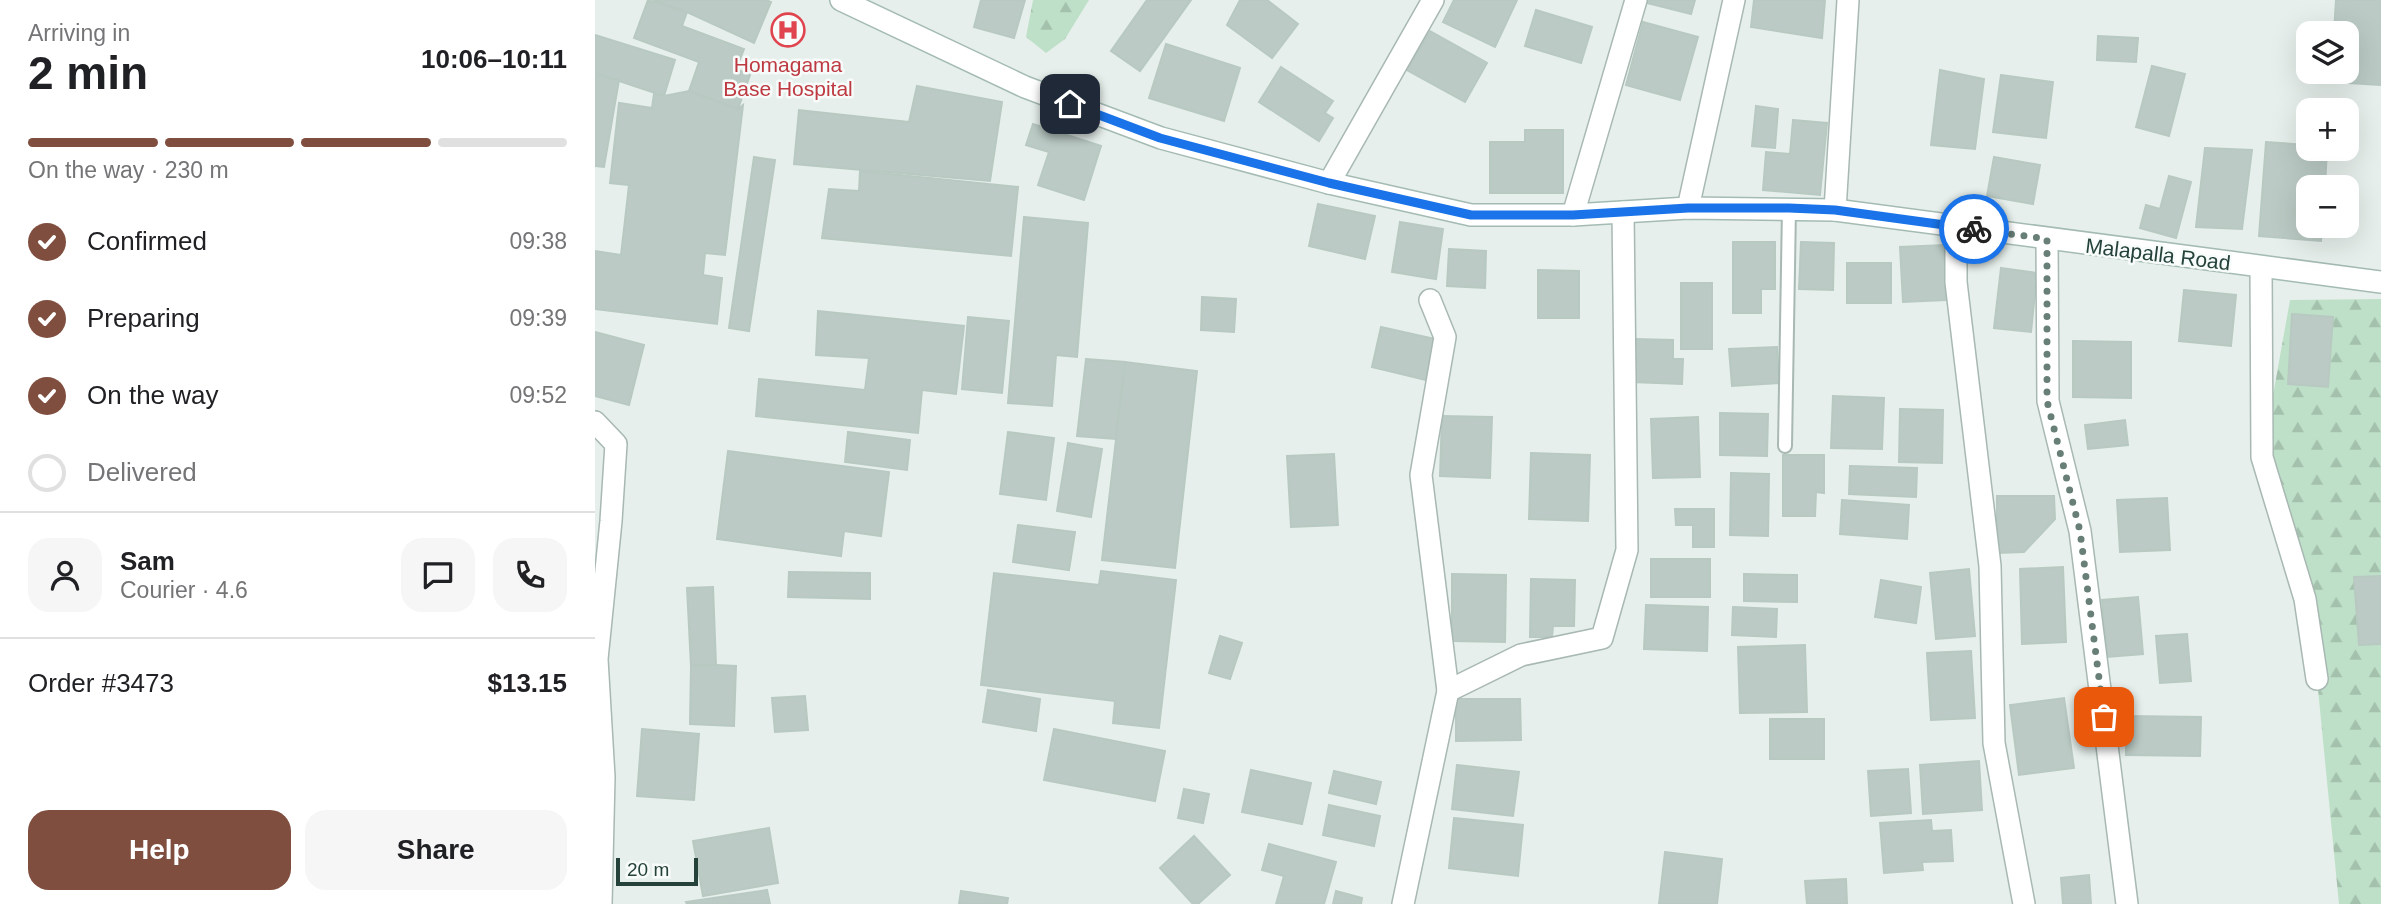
<!DOCTYPE html>
<meta charset="utf-8">
<style>
:root{--surface:#fff;--page:#f6f6f6;--text:#202124;--muted:#757577;--line:#e0e0e0;--accent:#7f4e3f}
body{margin:0;font-family:Arial,sans-serif;background:var(--page);color:var(--text);height:100vh;display:flex;flex-direction:column;font-size:26px;white-space:nowrap}
*{box-sizing:border-box;margin:0}
p{font-size:23px;color:var(--muted)}
.icon{flex:none;width:38px;height:38px;fill:none;stroke:currentColor;stroke-width:2;stroke-linecap:round;stroke-linejoin:round}
.map{position:relative;flex:1;overflow:hidden}
.side{display:flex;flex-direction:column;background:var(--surface);width:595px}
.side>*{flex:none}
.fabs{position:absolute;left:1701px;top:21px;display:grid;gap:14px}
.fabs a{display:grid;place-items:center;width:63px;height:63px;border-radius:14px;background:var(--surface);box-shadow:0 7px 28px #0002;font-size:35px}
.scale{position:absolute;left:21px;bottom:18px;width:82px;box-sizing:border-box;padding-left:7px;border:4px solid #24423a;border-top:0;font-size:19px;line-height:24px;white-space:nowrap;color:#24423a;-webkit-text-stroke:5px #f7fbf9;paint-order:stroke}
.pin{position:absolute;display:grid;place-items:center;width:60px;height:60px;color:#fff;margin:-30px;border-radius:14px;box-shadow:0 4px 10px #0006}
.courier{position:absolute;display:grid;place-items:center;width:70px;height:70px;margin:-35px;border:5px solid #1a73e8;border-radius:50%;background:#fff;color:#222;box-shadow:0 2px 9px #0007}
.summary em{font-style:normal;font-weight:600}
.summary div{display:flex;flex-direction:column-reverse}
.summary{display:flex;align-items:center;justify-content:space-between;height:119px;padding:0 28px}
h1{font-size:46px;font-weight:600;line-height:52px}
.bar{display:grid;grid-template-columns:repeat(4,1fr);gap:10px 7px;align-content:center;height:84px;padding:0 28px}
.bar i{height:9px;border-radius:5px;background:var(--line)}
.bar .selected{background:var(--accent)}
.bar p{grid-column:span 4}
.line{display:flex;align-items:center;gap:18px;padding:0 28px;border-top:2px solid var(--line)}
.line div{flex:1}
.round{display:grid;place-items:center;flex:none;width:74px;height:74px;border-radius:21px;background:var(--page)}
ol{padding:0 28px;list-style:none}
li{display:flex;align-items:center;gap:21px;height:77px}
li p{margin-inline-start:auto}
li .icon{padding:7px;border-radius:50%;background:var(--accent);color:#fff;stroke-width:4}
li:last-child{color:var(--muted)}
li i{width:38px;height:38px;border:4px solid var(--line);border-radius:50%}
.action{display:flex;gap:14px;margin-top:auto;padding:14px 28px}
.action a{flex:1;height:80px;border-radius:21px;background:var(--accent);color:#fff;font-size:28px;font-weight:600;line-height:80px;text-align:center}
.action a+a{background:var(--page);color:var(--text)}
main{display:flex;flex:1;min-height:0}
.map>svg:first-child{display:block}
.forest{fill:url(#forest-firs)}
.building{fill:#bbcac4;stroke:#b8c9c2;stroke-width:2}
.lines{fill:none;stroke-linecap:round;stroke-linejoin:round}
.lane-casing{stroke:#a8b8b2;stroke-width:16}
.street-casing{stroke:#a8b8b2;stroke-width:24}
.secondary-casing{stroke:#a4bbb3;stroke-width:24}
.lane{stroke:#fff;stroke-width:12}
.street{stroke:#fff;stroke-width:21}
.secondary{stroke:#fff;stroke-width:21}
.done{stroke:#687f78;stroke-width:7;stroke-dasharray:0 12.6}
.route{stroke:#1a73e8;stroke-width:9}
.labels{text-anchor:middle;dominant-baseline:central;stroke-width:5;stroke-linejoin:round;paint-order:stroke}
.health-label{font-size:21px;fill:#be3a42;stroke:#f7fbf9}
.street-label{font-size:21px;fill:#24423a;stroke:#f7fbf9}
</style>
<main>
<section class="side">
<div class="summary"><div><h1>2 min</h1><p>Arriving in</p></div><em>10:06–10:11</em></div>
<div class="bar"><i class="selected"></i><i class="selected"></i><i class="selected"></i><i></i><p>On the way · 230 m</p></div>
<ol>
<li><svg class="icon" aria-label="check" viewBox="0 0 24 24"><path d="M5 12l5 5 9-10"/></svg>Confirmed<p>09:38</p></li>
<li><svg class="icon" aria-label="check" viewBox="0 0 24 24"><path d="M5 12l5 5 9-10"/></svg>Preparing<p>09:39</p></li>
<li><svg class="icon" aria-label="check" viewBox="0 0 24 24"><path d="M5 12l5 5 9-10"/></svg>On the way<p>09:52</p></li>
<li><i></i>Delivered</li>
</ol>
<div class="line" style="height:126px"><a class="round"><svg class="icon" aria-label="person" viewBox="0 0 24 24"><circle cx="12" cy="8" r="4"/><path d="M4 21q1-7 8-7t8 7"/></svg></a><div><b>Sam</b><p>Courier · 4.6</p></div><a class="round"><svg class="icon" aria-label="chat" viewBox="0 0 24 24"><path d="M4 5h16v11H9l-5 4z"/></svg></a><a class="round"><svg class="icon" aria-label="phone" viewBox="0 0 24 24"><path d="M5 4h4l2 5-3 2q2 4 5 5l2-3 5 2v4C11 20 4 13 5 4z"/></svg></a></div>
<div class="line" style="height:91px"><div>Order #3473</div><b>$13.15</b></div>
<div class="action"><a>Help</a><a>Share</a></div>
</section>
<div class="map">
<svg width="1786" height="904" viewBox="0 0 1786 904">
<defs>
<pattern id="forest-firs" width="22" height="20" patternUnits="userSpaceOnUse" patternTransform="scale(1.75)"><rect width="22" height="20" fill="#bfe0c8"/><path d="M5 1l3.5 6h-7zM16 11l3.5 6h-7z" fill="#a4c1ad"/></pattern>
</defs>
<rect width="100%" height="100%" fill="#e6efeb"/>
<!-- forest -->
<g class="forest">
<path d="M438 0H494L470 39 451 53 431 37Z"/>
<path d="M1786 299V904H1744L1722 679 1667 457 1695 300Z"/>
</g>
<!-- building -->
<g class="building">
<path d="M53 0 92 12 87 26 149 49 141 69 155 75 143 109 94 91 104 62 39 38Z"/>
<path d="M58 0H171L176 2 159 43 92 12Z"/>
<path d="M386 0H430L419 38 379 27Z"/>
<path d="M552 0H596L545 71 516 51Z"/>
<path d="M645 0H672L703 24 677 58 632 25Z"/>
<path d="M859 0H922L900 47 848 22Z"/>
<path d="M1048 0H1100L1096 14 1048 2Z"/>
<path d="M1159 0H1230L1227 38 1156 27Z"/>
<path d="M1741 0H1786V85L1737 82V72H1752V33H1739Z"/>
<path d="M941 10 997 27 986 63 930 46Z"/>
<path d="M1048 22 1103 37 1085 100 1031 85Z"/>
<path d="M835 31 892 63 870 102 812 70Z"/>
<path d="M0 35 80 60 69 96 0 73Z"/>
<path d="M1503 36 1543 38 1541 62 1502 60Z"/>
<path d="M571 44 645 68 629 121 554 98Z"/>
<path d="M1557 66 1590 74 1574 136 1541 127Z"/>
<path d="M686 67 738 101 730 113 738 118 724 141 664 102Z"/>
<path d="M1345 70 1389 79 1380 149 1336 145Z"/>
<path d="M0 75 24 80 9 167 0 166Z"/>
<path d="M1406 75 1458 82 1451 138 1398 132Z"/>
<path d="M322 86 407 102 395 181 199 164 204 110 314 122Z"/>
<path d="M94 91 143 109 148 105 130 255 110 253 108 275 127 278 122 324 0 309V251L26 255 34 185 15 183 24 103 57 108 59 94 69 96Z"/>
<path d="M1161 106 1183 109 1180 148 1157 146Z"/>
<path d="M1198 120 1232 123 1225 195 1168 190 1171 152 1195 154Z"/>
<path d="M438 124 506 146 489 200 443 185 454 152 431 145Z"/>
<path d="M930 130H968V193H895V142H930Z"/>
<path d="M1671 142 1713 145V149H1732L1730 187H1713V226H1727L1726 241 1664 236Z"/>
<path d="M1610 148 1657 150 1647 229 1601 227Z"/>
<path d="M159 157 180 160 154 331 134 328Z"/>
<path d="M1399 157 1445 165 1438 204 1392 196Z"/>
<path d="M265 171 423 187 416 256 227 238 234 189 264 191Z"/>
<path d="M1574 176 1596 182 1581 238 1545 228 1551 205 1565 209Z"/>
<path d="M723 204 780 216 770 259 714 246Z"/>
<path d="M429 217 493 223 482 357 461 355 457 406 413 403Z"/>
<path d="M805 222 848 229 841 279 797 272Z"/>
<path d="M1138 242H1180V289H1166V313H1138Z"/>
<path d="M1206 242 1239 243 1238 290 1204 289Z"/>
<path d="M1349 245 1351 300 1308 302 1305 247Z"/>
<path d="M854 249 891 251 890 288 852 286Z"/>
<rect x="1252" y="263" width="44" height="40"/>
<path d="M1406 268 1442 273 1436 332 1399 328Z"/>
<path d="M943 270 984 271V318H943Z"/>
<rect x="1086" y="283" width="31" height="66"/>
<path d="M1589 290 1641 295 1636 346 1584 341Z"/>
<path d="M607 297 641 299 639 332 606 330Z"/>
<path d="M223 311 369 326 361 394 327 390 323 433 161 416 164 379 270 390 274 358 221 355Z"/>
<path d="M1697 314 1738 317 1733 387 1693 384Z"/>
<path d="M373 317 414 321 407 393 367 389Z"/>
<path d="M786 327 840 339 831 380 777 367Z"/>
<path d="M0 332 49 345 34 405 0 396Z"/>
<path d="M1039 339 1078 340V359H1088L1087 384 1037 382Z"/>
<path d="M1478 341 1536 342V398L1478 397Z"/>
<path d="M1182 347 1184 383 1137 386 1134 349Z"/>
<path d="M491 359 530 362 521 439 482 436Z"/>
<path d="M530 362 602 371 580 568 507 560Z"/>
<path d="M1238 396 1289 398 1287 449 1236 448Z"/>
<path d="M1305 409 1348 410 1347 463 1304 462Z"/>
<path d="M1125 413 1173 414 1172 456 1125 455Z"/>
<path d="M847 416 897 417 895 478 845 476Z"/>
<path d="M1103 417 1105 477 1058 478 1056 419Z"/>
<path d="M1530 420 1533 445 1493 449 1490 425Z"/>
<path d="M253 432 315 440 312 470 250 462Z"/>
<path d="M413 432 459 438 451 500 405 494Z"/>
<path d="M473 443 507 449 496 517 462 511Z"/>
<path d="M133 451 294 472 286 536 249 531 246 556 122 539Z"/>
<path d="M936 453 995 455 993 521 934 519Z"/>
<path d="M739 454 743 525 696 527 692 456Z"/>
<path d="M1188 455H1229V493L1221 492 1220 516H1188Z"/>
<path d="M1255 466 1322 468 1321 497 1254 494Z"/>
<path d="M1136 473 1174 474 1173 536 1135 535Z"/>
<path d="M1402 496H1459L1460 519 1429 552 1402 553Z"/>
<path d="M1572 498 1575 550 1525 552 1522 500Z"/>
<path d="M1247 500 1314 505 1312 539 1245 534Z"/>
<path d="M1080 509H1119V547H1098V525H1081Z"/>
<path d="M423 525 480 532 474 570 418 562Z"/>
<rect x="1056" y="559" width="59" height="38"/>
<path d="M1468 567 1471 642 1427 644 1425 569Z"/>
<path d="M1374 569 1380 636 1341 639 1335 573Z"/>
<path d="M506 571 581 580 564 728 518 723 520 701 386 685 399 573 504 585Z"/>
<path d="M194 572 275 573V599L193 597Z"/>
<path d="M857 574 911 575 910 642 857 641Z"/>
<path d="M1149 574 1202 575V602L1149 601Z"/>
<path d="M1786 576V644L1764 645 1759 577Z"/>
<path d="M936 579 980 580 979 626H958L957 637H935Z"/>
<path d="M1286 580 1326 587 1321 623 1280 617Z"/>
<path d="M118 587 121 665 96 666 92 588Z"/>
<path d="M1543 597 1548 654 1512 657 1507 600Z"/>
<path d="M1051 605 1113 607 1112 651 1049 649Z"/>
<path d="M1138 607 1182 609 1181 637 1137 635Z"/>
<path d="M1592 634 1596 681 1565 683 1561 636Z"/>
<path d="M625 636 647 643 635 679 614 673Z"/>
<path d="M1210 645 1212 712 1145 713 1143 647Z"/>
<path d="M1376 651 1380 718 1336 720 1332 653Z"/>
<path d="M121 665 141 666 139 726 95 724 96 666Z"/>
<path d="M393 690 445 699 441 731 388 722Z"/>
<path d="M210 696 213 730 180 732 177 698Z"/>
<path d="M1469 698 1479 768 1424 775 1415 705Z"/>
<path d="M861 699H925L926 740 861 741Z"/>
<path d="M1531 716 1606 717 1605 756 1531 755Z"/>
<rect x="1175" y="719" width="54" height="40"/>
<path d="M47 729 104 734 99 800 42 796Z"/>
<path d="M459 729 570 751 560 801 449 780Z"/>
<path d="M1384 761 1387 810 1328 814 1325 765Z"/>
<path d="M862 765 924 772 918 816 857 809Z"/>
<path d="M1313 769 1316 813 1276 816 1273 771Z"/>
<path d="M656 770 716 783 707 824 647 812Z"/>
<path d="M739 771 786 782 781 804 734 793Z"/>
<path d="M589 789 614 794 608 823 583 818Z"/>
<path d="M734 805 785 816 779 846 728 835Z"/>
<path d="M859 818 928 825 923 876 854 868Z"/>
<path d="M1336 820 1337 831 1356 830 1358 861 1327 862 1328 870 1289 873 1285 823Z"/>
<path d="M174 828 183 883 108 896 98 841Z"/>
<path d="M599 836 635 875 603 904H598L565 868Z"/>
<path d="M674 844 741 862 729 904H681L689 876 667 870Z"/>
<path d="M1070 852 1127 859 1122 904H1064Z"/>
<path d="M1494 875 1496 904H1468L1466 878Z"/>
<path d="M1251 879 1252 904H1212L1210 881Z"/>
<path d="M172 890 175 904H92L91 902Z"/>
<path d="M366 891 413 898 412 904H364Z"/>
<path d="M741 891 767 898 766 904H738Z"/>
</g>
<g class="lines">
<defs>
<path id="lane" d="M1190 446 1194 208"/>
<g id="street">
<path d="M734 183 838 0"/>
<path d="M1093 208 1139 0"/>
<path d="M1240 210 1253 0"/>
<path d="M978 215 1041 0"/>
<path d="M1361 227V282L1395 566 1399 743 1429 904"/>
<path d="M1452 239 1453 401 1485 531 1532 904"/>
<path d="M1666 267 1667 457 1710 599 1722 679"/>
<path d="M835 300 850 337 826 475 853 691"/>
<path d="M0 422 21 444 16 521 2 659 9 777 6 904"/>
<path d="M808 904 853 691 926 655 1007 638 1032 550 1028 212"/>
</g>
<path id="secondary" d="M246 0 430 87 566 138 734 183 876 215H978L1093 208 1240 210 1786 282"/>
</defs>
<!-- lane casing -->
<use href="#lane" class="lane-casing"/>
<!-- street casing -->
<use href="#street" class="street-casing"/>
<!-- secondary casing -->
<use href="#secondary" class="secondary-casing"/>
<!-- lane -->
<use href="#lane" class="lane"/>
<!-- street -->
<use href="#street" class="street"/>
<!-- secondary -->
<use href="#secondary" class="secondary"/>
</g>
<g class="lines">
<!-- done -->
<path class="done" d="M1379 229 1452 239V401L1485 531 1509 717"/>
<!-- route -->
<path class="route" d="M475 104 565 138 734 183 876 215H978L1093 208H1194L1240 210 1379 229"/>
</g>
<!-- icons -->
<defs>
<symbol id="hospital-ring" viewBox="-11 -11 22 22"><circle r="9.5" fill="#f7fbf9" stroke="#e0444e" stroke-width="1.5"/><path d="M-5-5h3v3.5h4V-5h3V5h-3V1.5h-4V5h-3Z" fill="#e0444e"/></symbol>
</defs>
<g fill-rule="evenodd">
<use href="#hospital-ring" x="174" y="11" width="38" height="38"/>
</g>
<g class="labels">
<!-- health labels -->
<g class="health-label">
<text x="193" y="64">Homagama<tspan x="193" dy="24">Base Hospital</tspan></text>
</g>
<!-- street labels -->
<g class="street-label">
<text transform="translate(1563 254) rotate(7)">Malapalla Road</text>
</g>
</g>
</svg>
<div class="fabs">
<a><svg class="icon" aria-label="layers" viewBox="0 0 24 24"><path d="M12 4l9 5-9 5-9-5zM3 14l9 5 9-5"/></svg></a>
<a>+</a>
<a>−</a>
</div>
<div class="scale">20 m</div>
<div class="pin" style="left:1509px;top:717px;background:#ea580c"><svg class="icon" aria-label="bag" viewBox="0 0 24 24"><path d="M5 8h14l-1 12H6zM9 8a3 3 0 0 1 6 0"/></svg></div>
<div class="pin" style="left:475px;top:104px;background:#1f2937"><svg class="icon" aria-label="home" viewBox="0 0 24 24"><path d="M3 11l9-7 9 7M6 9v11h12V9"/></svg></div>
<div class="courier" style="left:1379px;top:229px"><svg class="icon" aria-label="bike" viewBox="0 0 24 24"><circle cx="6" cy="16" r="4"/><circle cx="18" cy="16" r="4"/><path d="M6 16l4-8h5l3 8M10 8l3 8H6M13 5h3"/></svg></div>
</div>
</main>
